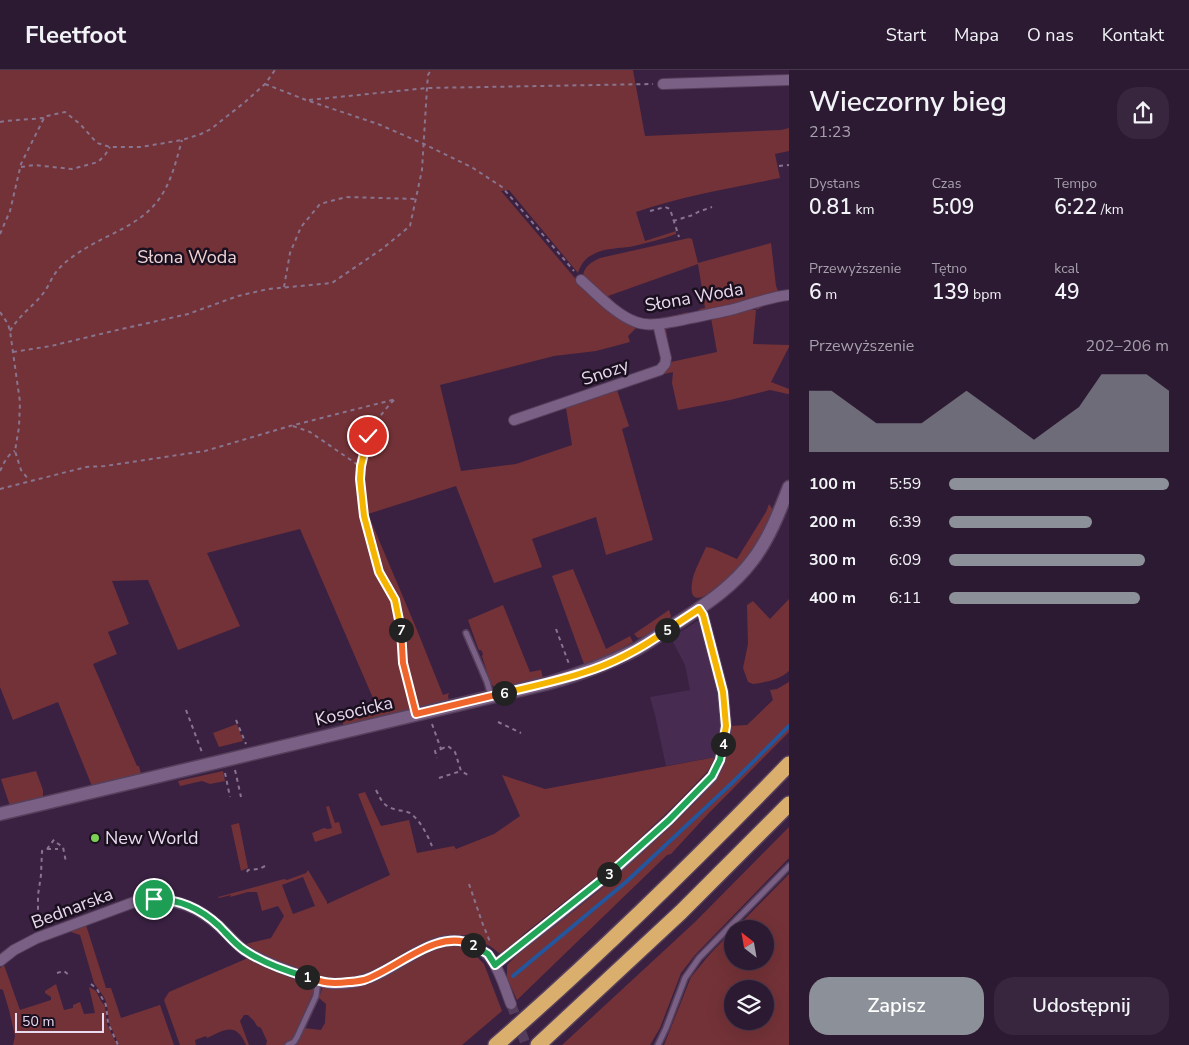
<!DOCTYPE html>
<html lang="pl">
<meta charset="utf-8">
<style>
:root{--surface:#2c1932;--page:#38263e;--text:#f1f3f6;--muted:#a6a0ac;--line:#48384d;--accent:#8c9099}
body{margin:0;font-family:"Nunito Sans",sans-serif;background:var(--page);color:var(--text);height:100vh;display:flex;flex-direction:column;font-size:19px;white-space:nowrap}
*{box-sizing:border-box;margin:0}
p{font-size:16px;color:var(--muted)}
.icon{flex:none;width:28px;height:28px;fill:none;stroke:currentColor;stroke-width:2;stroke-linecap:round;stroke-linejoin:round}
.map{position:relative;flex:1;overflow:hidden}
.sheet{display:flex;flex-direction:column;background:var(--surface);width:400px}
.sheet>*{flex:none}
.needle{width:32px;rotate:329deg}
.controls{position:absolute;left:724px;top:850px;display:grid;gap:10px}
.controls a{display:grid;place-items:center;width:50px;height:50px;border-radius:50%;background:var(--surface);box-shadow:0 5px 20px #0002,0 0 0 1px var(--line);font-size:25px}
.scale{position:absolute;left:15px;bottom:12px;width:89px;box-sizing:border-box;padding-left:5px;border:2px solid #eadaef;border-top:0;font-size:14px;line-height:18px;white-space:nowrap;color:#eadaef;-webkit-text-stroke:4px #1b101f;paint-order:stroke}
.pin{position:absolute;display:grid;place-items:center;width:42px;height:42px;color:#fff;margin:-21px;border:2px solid #fff;border-radius:50%;box-shadow:0 1px 5px #0007}
.km{position:absolute;width:25px;height:25px;margin:-12px;border-radius:50%;background:#222;color:#fff;font-size:14px;line-height:25px;text-align:center}
.round{display:grid;place-items:center;flex:none;width:52px;height:52px;border-radius:20px;background:var(--page)}
.summary{display:flex;align-items:center;justify-content:space-between;height:85px;padding:0 20px}
h1{font-size:28px;font-weight:600;line-height:38px}
.stats{display:grid;grid-template-columns:repeat(3,1fr);gap:8px;height:85px;padding:5px 20px}
.stats div{display:grid;align-content:center}
.stats b{font-size:21px;font-weight:600}
.stats small{font-size:14px;font-weight:400}
.stats p{font-size:14px}
.chart{height:140px;padding:10px 20px}
.chart p{display:flex;justify-content:space-between}
.chart svg{width:100%;height:90px;margin-top:5px;fill:var(--accent);opacity:.7}
.cta{display:flex;gap:10px;margin-top:auto;padding:10px 20px}
.cta a{flex:1;height:58px;border-radius:20px;background:var(--accent);color:#fff;font-size:20px;font-weight:600;line-height:58px;text-align:center}
.cta a+a{background:var(--page);color:var(--text)}
ul{padding:0 20px;list-style:none;font-size:16px}
li{display:grid;grid-template-columns:80px 60px 1fr;align-items:center;height:38px}
li i{height:12px;border-radius:6px;background:var(--accent)}
header{display:flex;align-items:center;gap:30px;box-sizing:border-box;height:70px;padding:0 25px;background:var(--surface);border-bottom:1px solid var(--line)}
header strong{font-size:24px}
nav{display:flex;gap:28px;margin-inline-start:auto;font-size:18px}
main{display:flex;flex:1;min-height:0}
.map>svg:first-child{display:block}
.built{fill:#472b50}
.green{fill:#733237;fill-rule:evenodd}
.lines{fill:none;stroke-linecap:round;stroke-linejoin:round}
.stream{stroke:#23569c;stroke-width:4}
.minor-tunnel{stroke:#543d5c;stroke-width:10;stroke-dasharray:10 5;stroke-linecap:butt}
.service-casing{stroke:#553f5c;stroke-width:8}
.minor-casing{stroke:#553f5c;stroke-width:12}
.tertiary-casing{stroke:#553f5c;stroke-width:15}
.motorway-casing{stroke:#553f5c;stroke-width:18}
.path{stroke:#897490;stroke-width:2;stroke-dasharray:4 4;stroke-linecap:butt}
.service{stroke:#7b6085;stroke-width:5}
.minor{stroke:#7b6085;stroke-width:10}
.tertiary{stroke:#7b6085;stroke-width:12}
.motorway{stroke:#daaf6e;stroke-width:15}
.split-1-casing{stroke:#fff;stroke-width:10}
.split-2-casing{stroke:#fff;stroke-width:10}
.split-3-casing{stroke:#fff;stroke-width:10}
.split-4-casing{stroke:#fff;stroke-width:10}
.split-5-casing{stroke:#fff;stroke-width:10}
.split-6-casing{stroke:#fff;stroke-width:10}
.split-7-casing{stroke:#fff;stroke-width:10}
.split-8-casing{stroke:#fff;stroke-width:10}
.split-1{stroke:#22a559;stroke-width:6}
.split-2{stroke:#f0652b;stroke-width:6}
.split-3{stroke:#22a559;stroke-width:6}
.split-4{stroke:#22a559;stroke-width:6}
.split-5{stroke:#f5b400;stroke-width:6}
.split-6{stroke:#f5b400;stroke-width:6}
.split-7{stroke:#f0652b;stroke-width:6}
.split-8{stroke:#f5b400;stroke-width:6}
.poi-dot{fill:#7bd155;stroke:#1b101f;stroke-width:2}
.labels{text-anchor:middle;dominant-baseline:central;stroke-width:5;stroke-linejoin:round;paint-order:stroke}
.park-label{font-size:18px;fill:#efd3d4;stroke:#1b101f}
.street-label{font-size:18px;fill:#eadaef;stroke:#1b101f}
.poi-label{font-size:18px;fill:#eadaef;stroke:#1b101f;text-anchor:start}
</style>
<header>
<strong>Fleetfoot</strong>
<nav><a>Start</a><a>Mapa</a><a>O nas</a><a>Kontakt</a></nav>
</header>
<main>
<div class="map">
<svg width="789" height="975" viewBox="0 0 789 975">
<rect width="100%" height="100%" fill="#3a2142"/>
<path class="built" d="M702,548L718,616L722,648L721,667L716,687L666,696L655,645L650,627L690,620L685,595L671,568Z"/>
<g class="green">
<path d="M0,0H633L645,66L781,60L789,58V81L775,84L780,108C732,118 682,126 636,142L645,171L676,161V164C663,169 649,172 634,176C621,179 604,177 592,185C585,188 580,196 578,203L509,120L501,121L580,214L637,257L628,266L630,272L596,281L554,286L440,315L461,401L516,394L572,375L566,338L617,320L629,356L622,359L653,470L606,485L596,447L532,469L542,497L494,513L456,416L368,444L417,560L443,625L449,623L448,626L449,630L448,631L422,637L419,636L417,633L412,635L411,640L344,656L342,651L379,642L300,459L207,483L240,556L178,580L148,510L112,511L129,554L108,562L117,584L93,594L137,696H139L141,704L92,716L58,632L13,650L0,617Z"/>
<path d="M689,168L692,169L698,193L771,173L776,216L778,221L726,237L701,241L699,239L705,238L698,194L608,226C638,256 650,251 688,242L685,245C675,247 665,250 654,251C627,254 602,223 583,206C584,196 592,192 600,188Z"/>
<path d="M772,232L756,240L753,274L789,275V277L771,312L789,319V324H788L770,320L730,330L678,340L672,313L673,302L660,305L664,258L683,253L684,255L666,259L671,292L717,282L711,248L746,239L756,240L758,235Z"/>
<path d="M769,434L773,440C767,453 761,468 752,481C746,490 686,557 692,513C693,502 702,487 706,477L712,478L737,489L766,442Z"/>
<path d="M573,499L606,579L630,566L633,572L604,588L586,595L584,594L552,506Z"/>
<path d="M789,529V601C779,610 766,612 753,614L748,612L743,598L748,574L747,535L753,531L770,549Z"/>
<path d="M503,535L530,602L541,600L543,608L501,618L493,616L490,612L482,586L483,584L481,580H479L478,578L468,550Z"/>
<path d="M669,540L671,546L668,552L643,567L638,568L634,564Z"/>
<path d="M789,612V662L707,745L671,784L667,785L517,930L507,908V895C527,874 552,859 575,840C611,812 645,781 678,749C694,734 716,714 724,693C729,682 729,668 730,656L747,655L773,630L770,620L777,619Z"/>
<path d="M237,654L243,671L219,677L213,663Z"/>
<path d="M716,687L707,702L676,734L614,793L525,863L504,882L499,883L490,876L465,865H449L432,869L379,899L359,907L338,910L319,907L266,889L246,874L271,868L284,846L278,836L262,841L257,822H248L230,827L231,825L219,828L218,827L284,809L287,810L306,803L308,800L327,832V834L390,805L358,724L365,722L381,756L409,750L417,783L454,776L456,779L494,764L520,746L502,705L545,719ZM303,807L315,836L293,844L282,815Z"/>
<path d="M36,701L43,720V728L10,736L1,709Z"/>
<path d="M223,701L225,711L210,714L202,711L180,716L178,711Z"/>
<path d="M329,736L335,753L339,752L342,763L315,772L312,763L324,758L328,759L332,758L326,737Z"/>
<path d="M239,753L248,798L241,801L231,755Z"/>
<path d="M789,757V788L695,885L681,903L660,958L650,975H562L695,852Z"/>
<path d="M789,804V975H664L691,907L710,884L732,861V891H765V859H735ZM732,919H765V951H732Z"/>
<path d="M86,855L106,918H111L121,948L160,935L174,975H119L109,953L107,935L104,927L94,913L80,865L71,862L70,861Z"/>
<path d="M456,875L467,877L484,894L502,941L462,975H292L298,970L304,958L321,960L325,953L326,934L319,928L323,916L333,917L422,883L444,876Z"/>
<path d="M248,888L311,913L314,918V921L293,968L284,975H266L267,971L261,958L257,956L254,951L248,945H244L240,951L249,975H246C236,951 224,960 207,968L206,966L195,970L196,975H180L164,930L169,922Z"/>
<path d="M4,895L20,940L51,930V927L45,923V921L56,914L64,940L73,938V935L80,932L84,944L95,943L89,917L96,921L101,931L105,936L107,954L117,975H13L15,966L9,940L3,920L0,919V898Z"/>
</g>
<g class="lines">
<path class="stream" d="M513,906L626,812L732,713L789,656"/>
<path class="minor-tunnel" d="M511,934L526,975"/>
<g class="service-casing">
<g id="service">
<path d="M466,563L487,612L491,626"/>
<path d="M288,975L294,972L297,967L316,926L318,911"/>
<path d="M658,975L666,958L685,908L699,888L789,796"/>
</g>
</g>
<g class="minor-casing">
<g id="minor">
<path d="M663,14L789,10"/>
<path d="M581,210C597,224 616,245 636,252C649,257 664,253 677,251C695,247 712,244 730,240C749,235 769,227 789,225"/>
<path d="M514,350L660,300L665,294L666,288L658,254"/>
<path d="M0,891L14,880L37,868L137,831C148,828 159,829 170,831C193,835 209,846 225,862C231,868 237,875 244,880C259,890 276,896 292,902C304,906 316,912 328,913C337,915 354,913 362,910C400,901 437,853 477,877C482,880 487,883 491,889C501,902 505,919 511,934"/>
<path d="M495,895L560,844L617,798L669,750L712,707L720,690L726,656L723,622L703,545L699,539"/>
</g>
</g>
<g class="tertiary-casing">
<path id="tertiary" d="M0,744L549,613C580,604 608,594 637,579C653,570 667,559 682,550C708,533 733,516 752,491C769,469 779,443 789,417"/>
</g>
<g class="motorway-casing">
<g id="motorway">
<path d="M496,975C598,886 695,791 789,694"/>
<path d="M538,975L681,842L789,734"/>
</g>
</g>
<g class="path">
<path d="M265,14L306,30L378,54L424,74L473,98L502,117L574,201"/>
<path d="M309,30L427,18L653,14"/>
<path d="M0,52L5,51L44,48"/>
<path d="M779,96L789,95"/>
<path d="M21,97L34,95L72,99L98,92L105,85L110,77"/>
<path d="M650,141L665,137L670,139L679,167"/>
<path d="M673,151L693,145L698,142L712,137"/>
<path d="M0,164L10,141L21,94L44,48L47,46L65,42L80,54L97,73L110,77H141L182,70L201,64L211,59L245,32L265,14L275,0"/>
<path d="M284,217L290,183L301,157L320,134L346,127L416,129"/>
<path d="M0,242L8,254L10,261L20,332L19,357L15,381L21,400L29,410"/>
<path d="M10,261C20,244 34,236 45,221C49,215 52,207 57,201C64,192 76,184 86,178C111,163 138,155 156,133C171,115 176,91 182,70"/>
<path d="M13,282L51,276L113,261L188,244L238,226L268,219L332,213L382,179L410,156L422,100L427,18L428,5L431,0"/>
<path d="M394,330C353,371 357,417 370,469C373,479 374,492 379,502C383,512 393,521 396,531C401,551 400,572 403,592C405,606 410,619 413,633"/>
<path d="M293,356L310,362L361,397"/>
<path d="M0,401C4,393 7,385 15,381"/>
<path d="M0,419L86,397L105,396L205,381L290,356L396,329"/>
<path d="M556,559L569,594"/>
<path d="M186,640L203,685"/>
<path d="M236,650L246,674"/>
<path d="M498,652L521,663"/>
<path d="M432,654L441,679L435,681L437,688"/>
<path d="M441,679L448,676L455,682L461,701L468,705"/>
<path d="M235,700L241,727"/>
<path d="M225,703L230,727"/>
<path d="M439,708L461,701"/>
<path d="M376,720C382,732 384,737 398,740C402,741 406,741 410,743C420,750 427,764 432,776"/>
<path d="M57,773L63,777L66,792"/>
<path d="M47,779H58"/>
<path d="M247,802L248,800L259,799L265,796"/>
<path d="M469,814L482,852L490,872"/>
<path d="M42,854L43,852L38,844V825L41,805L42,781L47,779L56,767"/>
<path d="M57,903L64,901L69,905"/>
<path d="M91,914L97,919L106,935L108,953L118,975"/>
</g>
<use href="#service" class="service"/>
<use href="#minor" class="minor"/>
<use href="#tertiary" class="tertiary"/>
<use href="#motorway" class="motorway"/>
</g>
<g class="lines">
<g class="split-1-casing">
<path id="split-1" d="M154,829C179,829 201,839 219,856C227,864 235,874 244,880C263,893 286,901 307,907"/>
</g>
<g class="split-2-casing">
<path id="split-2" d="M307,907C324,913 331,914 349,912C354,912 359,911 364,910C397,899 438,857 473,875"/>
</g>
<g class="split-3-casing">
<path id="split-3" d="M473,875L488,884L495,895L609,804"/>
</g>
<g class="split-4-casing">
<path id="split-4" d="M609,804L669,750L712,706L720,690L723,674"/>
</g>
<g class="split-5-casing">
<path id="split-5" d="M667,560L699,539L703,545L723,622L726,656L723,674"/>
</g>
<g class="split-6-casing">
<path id="split-6" d="M504,623C530,617 557,611 582,603C612,594 642,578 667,560"/>
</g>
<g class="split-7-casing">
<path id="split-7" d="M401,560L403,593L416,644L504,623"/>
</g>
<g class="split-8-casing">
<path id="split-8" d="M368,366L361,396L360,409L364,446L379,502L395,530L401,560"/>
</g>
<use href="#split-1" class="split-1"/>
<use href="#split-2" class="split-2"/>
<use href="#split-3" class="split-3"/>
<use href="#split-4" class="split-4"/>
<use href="#split-5" class="split-5"/>
<use href="#split-6" class="split-6"/>
<use href="#split-7" class="split-7"/>
<use href="#split-8" class="split-8"/>
</g>
<circle class="poi-dot" cx="95" cy="768" r="5"/>
<g class="labels">
<g class="park-label">
<text x="187" y="187">Słona Woda</text>
</g>
<g class="street-label">
<text transform="translate(694 227) rotate(-10)">Słona Woda</text>
<text transform="translate(605 302) rotate(-19)">Snozy</text>
<text transform="translate(354 641) rotate(-13)">Kosocicka</text>
<text transform="translate(72 838) rotate(-21)">Bednarska</text>
</g>
<g class="poi-label">
<text x="105" y="768">New World</text>
</g>
</g>
</svg>
<div class="controls">
<a><svg class="needle" viewBox="-14 -14 28 28"><path d="M0-13l5 13h-10z" fill="#e53935"/><path d="M0 13l5-13h-10z" fill="#a6a0ac"/></svg></a>
<a><svg class="icon" aria-label="layers" viewBox="0 0 24 24"><path d="M12 4l9 5-9 5-9-5zM3 14l9 5 9-5"/></svg></a>
</div>
<div class="scale">50 m</div>
<div class="pin" style="left:154px;top:829px;background:#1e9e55"><svg class="icon" aria-label="arrive" viewBox="0 0 24 24"><path d="M6 21V4h12l-3 4 3 4H6"/></svg></div>
<div class="pin" style="left:368px;top:366px;background:#d93025"><svg class="icon" aria-label="check" viewBox="0 0 24 24"><path d="M5 12l5 5 9-10"/></svg></div>
<b class="km" style="left:307px;top:907px">1</b>
<b class="km" style="left:473px;top:875px">2</b>
<b class="km" style="left:609px;top:804px">3</b>
<b class="km" style="left:723px;top:674px">4</b>
<b class="km" style="left:667px;top:560px">5</b>
<b class="km" style="left:504px;top:623px">6</b>
<b class="km" style="left:401px;top:560px">7</b>
</div>
<section class="sheet">
<div class="summary"><div><h1>Wieczorny bieg</h1><p>21:23</p></div><a class="round"><svg class="icon" aria-label="share" viewBox="0 0 24 24"><path d="M12 15V3M7 8l5-5 5 5M5 13v7h14v-7"/></svg></a></div>
<div class="stats">
<div><p>Dystans</p><b>0.81<small> km</small></b></div>
<div><p>Czas</p><b>5:09</b></div>
<div><p>Tempo</p><b>6:22<small> /km</small></b></div>
</div>
<div class="stats">
<div><p>Przewyższenie</p><b>6<small> m</small></b></div>
<div><p>Tętno</p><b>139<small> bpm</small></b></div>
<div><p>kcal</p><b>49</b></div>
</div>
<div class="chart"><p><span>Przewyższenie</span>202–206 m</p>
<svg viewBox="0 0 160 44" preserveAspectRatio="none"><path d="M0 44V14L10 14L20 22L30 30L40 30L50 30L60 22L70 14L80 22L90 30L100 38L110 30L120 22L130 6L140 6L150 6L160 14V44z"/></svg>
</div>
<ul>
<li><b>100 m</b>5:59<i style="width:100%"></i></li>
<li><b>200 m</b>6:39<i style="width:65%"></i></li>
<li><b>300 m</b>6:09<i style="width:89%"></i></li>
<li><b>400 m</b>6:11<i style="width:87%"></i></li>
</ul>
<div class="cta"><a>Zapisz</a><a>Udostępnij</a></div>
</section>
</main>
